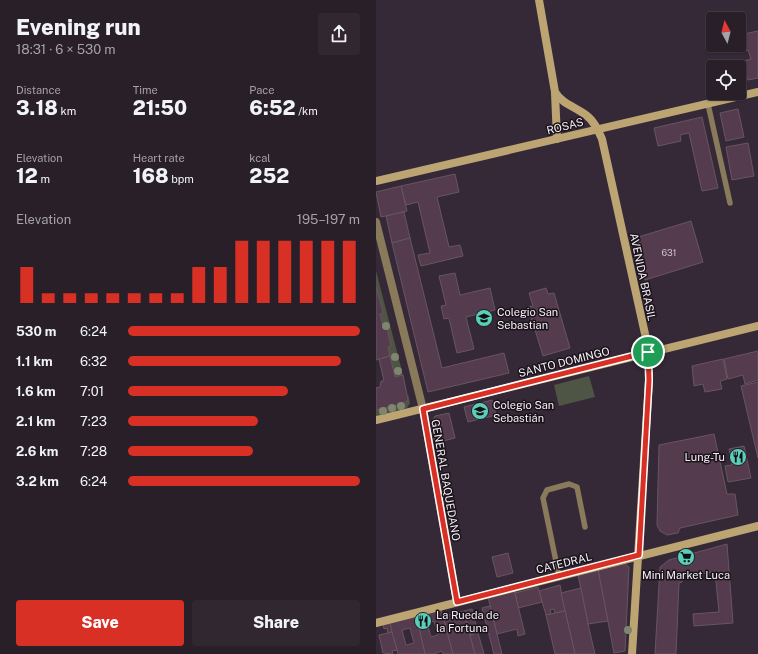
<!DOCTYPE html>
<meta charset="utf-8">
<style>
:root{--surface:#281f29;--page:#302731;--text:#f1f3f6;--muted:#a5a2a8;--line:#443d46;--accent:#d93025}
body{margin:0;font-family:"Public Sans",sans-serif;background:var(--page);color:var(--text);height:100vh;display:flex;flex-direction:column;font-size:15px;white-space:nowrap}
*{box-sizing:border-box;margin:0}
p{font-size:13px;color:var(--muted)}
.icon{flex:none;width:22px;height:22px;fill:none;stroke:currentColor;stroke-width:2;stroke-linecap:round;stroke-linejoin:round}
.map{position:relative;flex:1;overflow:hidden}
.sheet{display:flex;flex-direction:column;background:var(--surface);width:376px}
.sheet>*{flex:none}
.needle{width:26px;rotate:353deg}
.controls{position:absolute;left:330px;top:12px;display:grid;gap:8px}
.controls a{display:grid;place-items:center;width:40px;height:40px;border-radius:4px;background:var(--surface);box-shadow:0 1px 3px #0004,0 0 0 1px var(--line);font-size:20px}
.pin{position:absolute;display:grid;place-items:center;width:34px;height:34px;color:#fff;margin:-17px;border:2px solid #fff;border-radius:50%;box-shadow:0 1px 4px #0007}
.round{display:grid;place-items:center;flex:none;width:42px;height:42px;border-radius:4px;background:var(--page)}
.headline{display:flex;align-items:center;justify-content:space-between;height:68px;padding:0 16px}
h1{font-size:22px;font-weight:800;line-height:30px}
.metrics{display:grid;grid-template-columns:repeat(3,1fr);gap:6px;height:68px;padding:4px 16px}
.metrics div{display:grid;align-content:center}
.metrics b{font-size:20px;font-weight:800}
.metrics small{font-size:11px;font-weight:400}
.metrics p{font-size:11px}
.chart{height:112px;padding:8px 16px}
.chart p{display:flex;justify-content:space-between}
.chart svg{width:100%;height:72px;margin-top:4px;stroke:var(--accent);stroke-width:6}
.primary-button{display:flex;gap:8px;margin-top:auto;padding:8px 16px}
.primary-button a{flex:1;height:46px;border-radius:4px;background:var(--accent);color:#fff;font-size:16px;font-weight:800;line-height:46px;text-align:center}
.primary-button a+a{background:var(--page);color:var(--text)}
ul{padding:0 16px;list-style:none;font-size:13px}
li{display:grid;grid-template-columns:64px 48px 1fr;align-items:center;height:30px}
li i{height:10px;border-radius:5px;background:var(--accent)}
main{display:flex;flex:1;min-height:0}
.map>svg:first-child{display:block}
.green{fill:#4e5544}
.building{fill:#543b4e;stroke:#675562;fill-rule:evenodd}
.lines{fill:none;stroke-linecap:round;stroke-linejoin:round}
.lane{stroke:#887a5b;stroke-width:5.5}
.street{stroke:#887a5b;stroke-width:8}
.secondary{stroke:#bca573;stroke-width:8}
.tree{fill:#7f856e}
.route-casing{stroke:#fff;stroke-width:8}
.route{stroke:#d93025;stroke-width:5}
.labels{text-anchor:middle;dominant-baseline:central;stroke-width:3;stroke-linejoin:round;paint-order:stroke}
.number-label{font-size:9px;fill:#cec1ce}
.street-label{font-size:11px;fill:#f7eef8;stroke:#1a141a}
.poi-label{font-size:11px;fill:#f7eef8;stroke:#1a141a;text-anchor:start}
</style>
<main>
<section class="sheet">
<div class="headline"><div><h1>Evening run</h1><p>18:31 · 6 × 530 m</p></div><a class="round"><svg class="icon" aria-label="share" viewBox="0 0 24 24"><path d="M12 15V3M7 8l5-5 5 5M5 13v7h14v-7"/></svg></a></div>
<div class="metrics">
<div><p>Distance</p><b>3.18<small> km</small></b></div>
<div><p>Time</p><b>21:50</b></div>
<div><p>Pace</p><b>6:52<small> /km</small></b></div>
</div>
<div class="metrics">
<div><p>Elevation</p><b>12<small> m</small></b></div>
<div><p>Heart rate</p><b>168<small> bpm</small></b></div>
<div><p>kcal</p><b>252</b></div>
</div>
<div class="chart"><p><span>Elevation</span>195–197 m</p>
<svg viewBox="0 0 160 44" preserveAspectRatio="none"><path d="M5 44V22M15 44V38M25 44V38M35 44V38M45 44V38M55 44V38M65 44V38M75 44V38M85 44V22M95 44V22M105 44V6M115 44V6M125 44V6M135 44V6M145 44V6M155 44V6"/></svg>
</div>
<ul>
<li><b>530 m</b>6:24<i style="width:100%"></i></li>
<li><b>1.1 km</b>6:32<i style="width:92%"></i></li>
<li><b>1.6 km</b>7:01<i style="width:69%"></i></li>
<li><b>2.1 km</b>7:23<i style="width:56%"></i></li>
<li><b>2.6 km</b>7:28<i style="width:54%"></i></li>
<li><b>3.2 km</b>6:24<i style="width:100%"></i></li>
</ul>
<div class="primary-button"><a>Save</a><a>Share</a></div>
</section>
<div class="map">
<svg width="382" height="654" viewBox="0 0 382 654">
<rect width="100%" height="100%" fill="#362937"/>
<g class="green">
<path d="M0,271L27,375L19,377L12,347L15,346L11,328L8,329L4,314L7,313L0,287Z"/>
<path d="M213,376L219,397L183,406L178,385Z"/>
<path d="M32,394L34,403L31,408L0,416V410L30,402Z"/>
</g>
<g class="building">
<path d="M382,31V78L372,80L367,61L375,59L372,50L367,51L363,35Z"/>
<path d="M362,109L368,137L350,141L344,113Z"/>
<path d="M326,117L342,188L326,191L313,133L304,135L305,141L282,146L278,128Z"/>
<path d="M372,143L378,176L356,180L350,147Z"/>
<path d="M79,174L83,192L61,197L73,247L84,245L87,256L45,266L42,255L54,253L42,202L30,205L25,186Z"/>
<path d="M25,186L31,211L5,217L0,192Z"/>
<path d="M28,212L34,238L16,243L10,216Z"/>
<path d="M315,221L327,262L269,280L259,238Z"/>
<path d="M34,238L66,368L128,353L133,373L52,392L16,243Z"/>
<path d="M79,273L84,295L114,288L119,310L90,317L98,349L81,353L73,318L68,319L65,306L70,305L63,276Z"/>
<path d="M0,287L7,313L4,314L8,329L11,328L15,346L12,347L14,356L0,360Z"/>
<path d="M170,288L172,294L178,293L194,348L167,356L152,307L157,306L153,293Z"/>
<path d="M382,351V380L369,384L367,375L352,379L348,359Z"/>
<path d="M14,356L19,377L27,375L32,400L26,404L0,410V388L4,387L5,381H8L3,359Z"/>
<path d="M347,359L351,379L344,381L346,389L329,392L327,384L318,386L316,366Z"/>
<path d="M382,382V458L365,386Z"/>
<path d="M116,400L120,415L92,422L88,407Z"/>
<path d="M73,413L79,438L59,443L55,423L59,416Z"/>
<path d="M338,434L351,494H359L362,515L304,528L302,533L291,535L284,531L281,525L283,445Z"/>
<path d="M368,446L375,478L352,482L349,466L356,465L353,449Z"/>
<path d="M351,544L357,623L318,626L317,614L343,612L339,572L307,576L306,582L303,583L300,654H279L284,567L293,560Z"/>
<path d="M132,553L137,573L121,577L116,557Z"/>
<path d="M248,563L253,567L249,651L238,653L222,570Z"/>
<path d="M222,570L232,621L212,624L202,575Z"/>
<path d="M184,585L189,611L179,613L178,609L174,610L175,614L170,615L163,591Z"/>
<path d="M162,587L166,602L142,608L139,593Z"/>
<path d="M205,588L212,624L219,654H199L185,593Z"/>
<path d="M138,590L149,634L142,636L141,629L121,634L112,597Z"/>
<path d="M114,606L126,654H118L106,608Z"/>
<path d="M65,609L77,654H67L66,651L58,654H49L40,615ZM58,621L62,635L55,637L51,623Z"/>
<path d="M96,609L102,633L94,635L88,611Z"/>
<path d="M88,611L94,635L99,654H77L67,616Z"/>
<path d="M189,611L199,654H179L170,615Z"/>
<path d="M40,615L49,654H22L13,622ZM34,628L38,643L30,645L26,630Z"/>
<path d="M14,623L16,632L12,633L11,628L8,629L7,624Z"/>
<path d="M16,632L21,650L16,651L17,654L7,653L3,635Z"/>
<path d="M102,633L108,654H99L94,635Z"/>
</g>
<g class="lines">
<g class="lane">
<path d="M332,104L354,203"/>
<path d="M183,576L167,498L171,490L193,484L201,487L209,527"/>
</g>
<path class="street" d="M0,222L47,409L81,602"/>
<g class="secondary">
<path d="M163,0L179,92C186,104 200,107 210,115C218,121 222,130 226,139L273,352V380L256,654"/>
<path d="M179,93L181,139"/>
<path d="M0,181L382,92"/>
<path d="M0,420L382,326"/>
<path d="M0,623L382,526"/>
</g>
</g>
<g class="tree">
<circle cx="10" cy="326" r="4"/>
<circle cx="19" cy="357" r="4"/>
<circle cx="22" cy="371" r="4"/>
<circle cx="25" cy="406" r="4"/>
<circle cx="16" cy="408" r="4"/>
<circle cx="7" cy="411" r="4"/>
<circle cx="252" cy="630" r="4"/>
</g>
<g class="lines">
<g class="route-casing">
<path id="route" d="M272,352L273,380L263,555L81,602L47,409Z"/>
</g>
<use href="#route" class="route"/>
</g>
<defs>
<g id="school-disc" transform="scale(0.9)"><circle r="9.5" fill="#5bcebb" stroke="#1a141a"/><path d="M0-5L7-2L0 1L-7-2ZM-4 1L0 2.5L4 1V4Q0 6-4 4Z" fill="#111"/></g>
<g id="restaurant-disc" transform="scale(0.9)"><circle r="9.5" fill="#5bcebb" stroke="#1a141a"/><path d="M-5-6h1v4h1v-4h1v4h1v-4h1v5L-1.5 .5V6h-2V.5L-5-1ZM5-6V6H3V1.5H1.5Q1.5-4 5-6Z" fill="#111"/></g>
<g id="supermarket-disc" transform="scale(0.9)"><circle r="9.5" fill="#5bcebb" stroke="#1a141a"/><path d="M-6-5.5h2.5l.6 2H6L4.5 2H-2.5L-4.4-4H-6ZM-1.5 3.2a1.3 1.3 0 1 0 .1 0ZM3 3.2a1.3 1.3 0 1 0 .1 0Z" fill="#111"/></g>
</defs>
<g fill-rule="evenodd">
<use href="#school-disc" x="108" y="318"/>
<use href="#school-disc" x="104" y="411"/>
<use href="#restaurant-disc" x="362" y="457"/>
<use href="#supermarket-disc" x="310" y="557"/>
<use href="#restaurant-disc" x="47" y="621"/>
</g>
<g class="labels">
<g class="number-label">
<text x="293" y="252">631</text>
</g>
<g class="street-label">
<text transform="translate(189 126) rotate(-14)">ROSAS</text>
<text transform="translate(267 277) rotate(78)">AVENIDA BRASIL</text>
<text transform="translate(188 362) rotate(-14)">SANTO DOMINGO</text>
<text transform="translate(70 480) rotate(80)">GENERAL BAQUEDANO</text>
<text transform="translate(188 563) rotate(-14)">CATEDRAL</text>
</g>
<g class="poi-label">
<text x="121" y="312">Colegio San<tspan x="121" dy="13">Sebastian</tspan></text>
<text x="117" y="405">Colegio San<tspan x="117" dy="13">Sebastián</tspan></text>
<text x="349" y="457" text-anchor="end">Lung-Tu</text>
<text x="310" y="575" text-anchor="middle">Mini Market Luca</text>
<text x="60" y="615">La Rueda de<tspan x="60" dy="13">la Fortuna</tspan></text>
</g>
</g>
</svg>
<div class="controls">
<a><svg class="needle" viewBox="-14 -14 28 28"><path d="M0-13l5 13h-10z" fill="#e53935"/><path d="M0 13l5-13h-10z" fill="#a5a2a8"/></svg></a>
<a><svg class="icon" aria-label="locate" viewBox="0 0 24 24"><circle cx="12" cy="12" r="6"/><path d="M12 2v4M12 18v4M2 12h4M18 12h4"/></svg></a>
</div>
<div class="pin" style="left:272px;top:352px;background:#1e9e55"><svg class="icon" aria-label="arrive" viewBox="0 0 24 24"><path d="M6 21V4h12l-3 4 3 4H6"/></svg></div>
</div>
</main>
